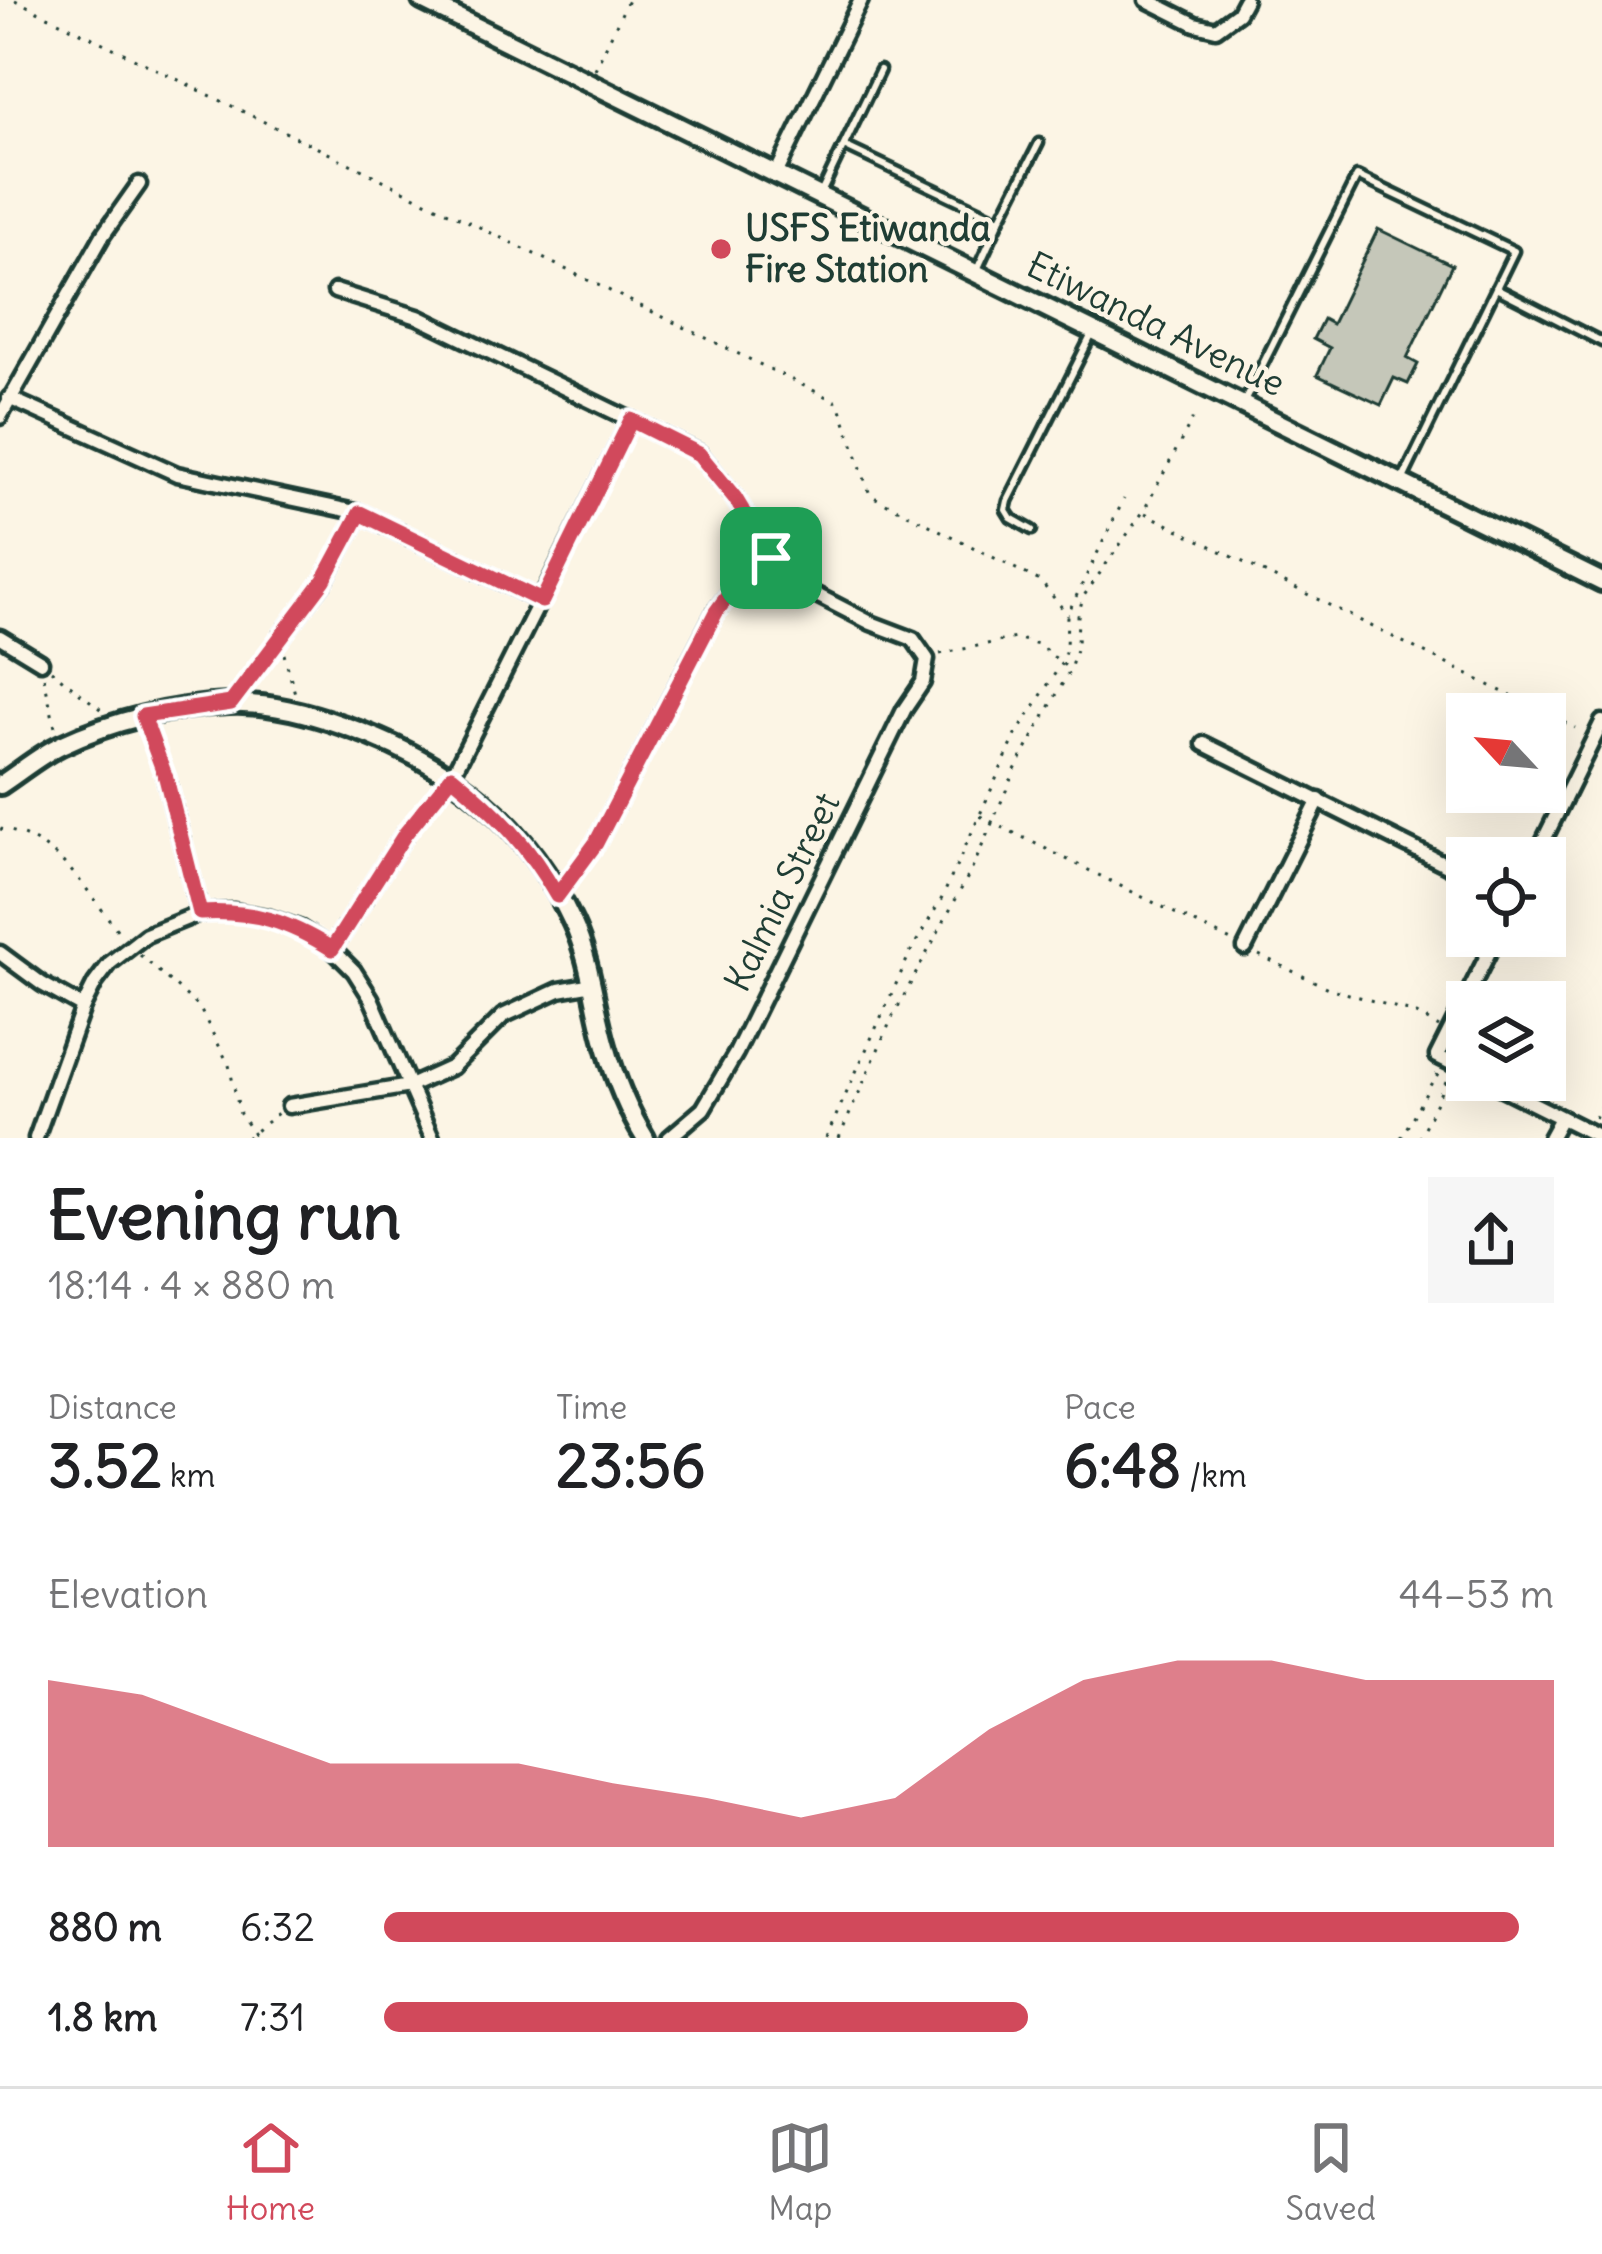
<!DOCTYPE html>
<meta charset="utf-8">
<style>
:root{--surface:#fff;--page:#f6f6f6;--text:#202124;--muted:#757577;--line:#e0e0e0;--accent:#d1495b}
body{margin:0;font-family:Delius,sans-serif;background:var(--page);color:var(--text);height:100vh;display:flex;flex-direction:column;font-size:45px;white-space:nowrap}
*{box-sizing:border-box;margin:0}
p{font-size:39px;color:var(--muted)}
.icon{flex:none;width:66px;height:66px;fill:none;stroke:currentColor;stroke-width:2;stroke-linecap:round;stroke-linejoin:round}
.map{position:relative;height:1138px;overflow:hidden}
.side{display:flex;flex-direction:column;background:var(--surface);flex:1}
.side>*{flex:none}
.needle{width:78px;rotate:296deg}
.buttons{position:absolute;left:1446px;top:693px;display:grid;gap:24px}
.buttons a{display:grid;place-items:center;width:120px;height:120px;border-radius:0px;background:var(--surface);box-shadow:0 12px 48px #0002;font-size:60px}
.pin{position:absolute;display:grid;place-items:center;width:102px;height:102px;color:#fff;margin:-51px;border-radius:24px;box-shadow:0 6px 18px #0006}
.round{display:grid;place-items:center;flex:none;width:126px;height:126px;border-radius:0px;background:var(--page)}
.summary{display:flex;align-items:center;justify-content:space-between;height:204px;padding:0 48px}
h1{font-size:66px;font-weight:700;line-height:90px}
.metrics{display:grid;grid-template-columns:repeat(3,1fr);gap:18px;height:204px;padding:12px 48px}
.metrics div{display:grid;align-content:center}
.metrics b{font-size:60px;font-weight:700}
.metrics small{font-size:33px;font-weight:400}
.metrics p{font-size:33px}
.chart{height:336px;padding:24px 48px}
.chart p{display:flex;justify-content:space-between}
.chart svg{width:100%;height:216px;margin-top:12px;fill:var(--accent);opacity:.7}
ul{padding:0 48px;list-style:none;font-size:39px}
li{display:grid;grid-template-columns:192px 144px 1fr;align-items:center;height:90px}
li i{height:30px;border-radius:15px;background:var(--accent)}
.menu{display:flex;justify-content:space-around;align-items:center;height:168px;border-top:3px solid var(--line);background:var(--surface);font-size:33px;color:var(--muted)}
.menu a{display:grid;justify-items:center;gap:6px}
.menu .on{color:var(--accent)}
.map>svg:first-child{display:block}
.building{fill:#c5c7b9;stroke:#1f3d34;stroke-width:3}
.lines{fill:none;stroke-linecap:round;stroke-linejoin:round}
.lane-casing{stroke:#1f3d34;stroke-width:15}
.street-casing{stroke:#1f3d34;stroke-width:21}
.secondary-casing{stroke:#1f3d34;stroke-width:26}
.path{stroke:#1f3d34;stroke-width:3;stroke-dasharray:3 9;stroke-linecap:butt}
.lane{stroke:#fcf5e5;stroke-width:6}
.street{stroke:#fcf5e5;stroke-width:12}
.secondary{stroke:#fcf5e5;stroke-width:16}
.route-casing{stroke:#fff;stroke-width:24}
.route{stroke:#d1495b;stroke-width:15}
.poi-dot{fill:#d1495b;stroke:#fcf5e5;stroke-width:4.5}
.labels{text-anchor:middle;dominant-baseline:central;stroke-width:9;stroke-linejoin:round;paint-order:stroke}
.poi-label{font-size:36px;font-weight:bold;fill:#1f3d34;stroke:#fcf5e5;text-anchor:start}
.street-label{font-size:36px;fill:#1f3d34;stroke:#fcf5e5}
</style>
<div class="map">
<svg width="1602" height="1138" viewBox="0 0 1602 1138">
<rect width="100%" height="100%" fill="#fcf5e5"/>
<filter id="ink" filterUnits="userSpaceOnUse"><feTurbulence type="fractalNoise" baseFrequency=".00833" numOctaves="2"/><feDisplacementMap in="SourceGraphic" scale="24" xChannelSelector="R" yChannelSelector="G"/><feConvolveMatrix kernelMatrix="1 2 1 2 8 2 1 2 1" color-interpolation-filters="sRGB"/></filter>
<g filter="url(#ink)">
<path class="building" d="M1378,229L1452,265L1407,358L1418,364L1408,384L1394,378L1381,405L1317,375L1330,348L1313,339L1323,319L1332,324Z"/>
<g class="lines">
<g class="lane-casing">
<g id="lane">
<path d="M844,146L1000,220L976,272"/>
<path d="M821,193L880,70"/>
<path d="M1000,220L1039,143"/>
<path d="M1496,288L1602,342"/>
<path d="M1245,400L1357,176L1514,251L1402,481"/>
<path d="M1032,530L1011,518L1006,510L1008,501L1092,334"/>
</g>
</g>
<g class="street-casing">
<g id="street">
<path d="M1147,0L1195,24L1216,29L1238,13L1245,0"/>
<path d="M776,174L861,0"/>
<path d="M335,291L418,317L699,453L735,498L771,558L801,587L871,623L913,639L927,659L923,682L904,710L736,1053L703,1109L669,1138"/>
<path d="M9,398L177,474L360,513L541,601"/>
<path d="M0,417L103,235L139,184"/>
<path d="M0,637L41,662"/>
<path d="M280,638L324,581L360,513"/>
<path d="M1204,744L1467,875"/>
<path d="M452,776L631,420"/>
<path d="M166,779L200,913"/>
<path d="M596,843L715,612L738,582L771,558"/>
<path d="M1535,858L1602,722"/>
<path d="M1245,948L1319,800"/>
<path d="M332,949L405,834"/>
<path d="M0,953L42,984L83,1007"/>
<path d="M1467,1071L1437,1056L1497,936"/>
<path d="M1486,1080L1602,1138"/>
<path d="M289,1106L410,1086L452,1067L503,1016L559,990L593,984"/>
<path d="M36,1138L83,1007L95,983L110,963L146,935L200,913L234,911L267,917L301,929L332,949L354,971L371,998L432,1138"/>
<path d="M1550,1138L1561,1118"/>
</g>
</g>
<g class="secondary-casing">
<g id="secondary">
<path d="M422,0L1602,582"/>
<path d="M0,785C20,772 40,755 61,745C112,721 173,706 229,704C268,702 308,713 345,726C449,762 526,821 573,923C591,962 594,1005 606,1046C615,1079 627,1109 645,1138"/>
</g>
</g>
<g class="path">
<path d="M15,0L839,403L870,495L1040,581L1068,615"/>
<path d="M595,69L628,0"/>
<path d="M1145,513L1575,728"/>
<path d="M284,654L296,697"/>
<path d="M940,654L1015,638L1038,644L1069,669"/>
<path d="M51,670L104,712"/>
<path d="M44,677L56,732"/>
<path d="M243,687L273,647"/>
<path d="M148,730L161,766"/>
<path d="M980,816L1235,943"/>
<path d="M414,823L442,789"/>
<path d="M0,829C58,837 88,893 121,935"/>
<path d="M569,880L588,854"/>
<path d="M140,955L199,1007L229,1065L240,1114L256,1138"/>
<path d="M1259,955L1328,988L1415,1013L1439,1027"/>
<path d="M1595,1118L1602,1103"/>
<path d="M247,1138L278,1113"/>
<path d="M826,1138L911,951L942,898L1016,735L1061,664L1066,649L1067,615L1124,499"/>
<path d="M839,1138L892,1018L973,867L1015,770L1070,670L1077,646L1078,616L1083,597L1143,512L1197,411"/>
<path d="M1401,1138L1436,1075L1445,1080"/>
<path d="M1419,1138L1449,1075"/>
</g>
<use href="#lane" class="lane"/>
<use href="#street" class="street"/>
<use href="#secondary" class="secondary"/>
</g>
</g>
<g class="lines" filter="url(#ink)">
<g class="route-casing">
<path id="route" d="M631,420L699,454L735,498L771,558L738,582L716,612L596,843L557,896C528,845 497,813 452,776L405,834L332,949C287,921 253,910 200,913L166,778L143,716L231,703L324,580L360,513L542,601Z"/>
</g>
<use href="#route" class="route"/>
</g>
<circle class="poi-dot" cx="721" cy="249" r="12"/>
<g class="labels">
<g class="poi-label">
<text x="745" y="228">USFS Etiwanda<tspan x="745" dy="41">Fire Station</tspan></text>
</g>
<g class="street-label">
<text transform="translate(1156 324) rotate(26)">Etiwanda Avenue</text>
<text transform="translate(782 892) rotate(-64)">Kalmia Street</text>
</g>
</g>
</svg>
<div class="buttons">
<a><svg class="needle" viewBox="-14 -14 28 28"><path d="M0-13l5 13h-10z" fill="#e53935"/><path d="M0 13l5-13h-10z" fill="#757577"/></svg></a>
<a><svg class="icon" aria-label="locate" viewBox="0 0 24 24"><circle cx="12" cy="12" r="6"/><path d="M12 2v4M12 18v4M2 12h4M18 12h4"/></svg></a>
<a><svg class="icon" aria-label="layers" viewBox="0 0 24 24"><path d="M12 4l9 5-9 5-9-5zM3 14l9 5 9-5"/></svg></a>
</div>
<div class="pin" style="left:771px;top:558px;background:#1e9e55"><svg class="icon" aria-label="arrive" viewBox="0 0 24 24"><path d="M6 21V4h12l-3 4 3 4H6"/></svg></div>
</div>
<section class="side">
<div class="summary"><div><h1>Evening run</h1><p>18:14 · 4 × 880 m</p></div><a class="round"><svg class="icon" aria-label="share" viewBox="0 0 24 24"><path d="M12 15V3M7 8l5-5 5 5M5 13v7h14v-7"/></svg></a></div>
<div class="metrics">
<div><p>Distance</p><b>3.52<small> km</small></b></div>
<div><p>Time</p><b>23:56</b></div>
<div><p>Pace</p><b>6:48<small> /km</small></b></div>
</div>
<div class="chart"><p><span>Elevation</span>44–53 m</p>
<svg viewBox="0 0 160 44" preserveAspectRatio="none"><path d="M0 44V10L10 13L20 20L30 27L40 27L50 27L60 31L70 34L80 38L90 34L100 20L110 10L120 6L130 6L140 10L150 10L160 10V44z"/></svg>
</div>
<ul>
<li><b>880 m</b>6:32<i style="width:97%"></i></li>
<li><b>1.8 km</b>7:31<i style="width:55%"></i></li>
</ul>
</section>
<nav class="menu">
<a class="on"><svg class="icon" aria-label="home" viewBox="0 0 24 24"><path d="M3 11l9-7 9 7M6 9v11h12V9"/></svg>Home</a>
<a><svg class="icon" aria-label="map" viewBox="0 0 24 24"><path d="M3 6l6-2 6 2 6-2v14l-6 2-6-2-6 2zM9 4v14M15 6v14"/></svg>Map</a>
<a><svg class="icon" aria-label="saved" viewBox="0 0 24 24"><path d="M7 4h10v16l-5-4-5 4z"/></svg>Saved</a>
</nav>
